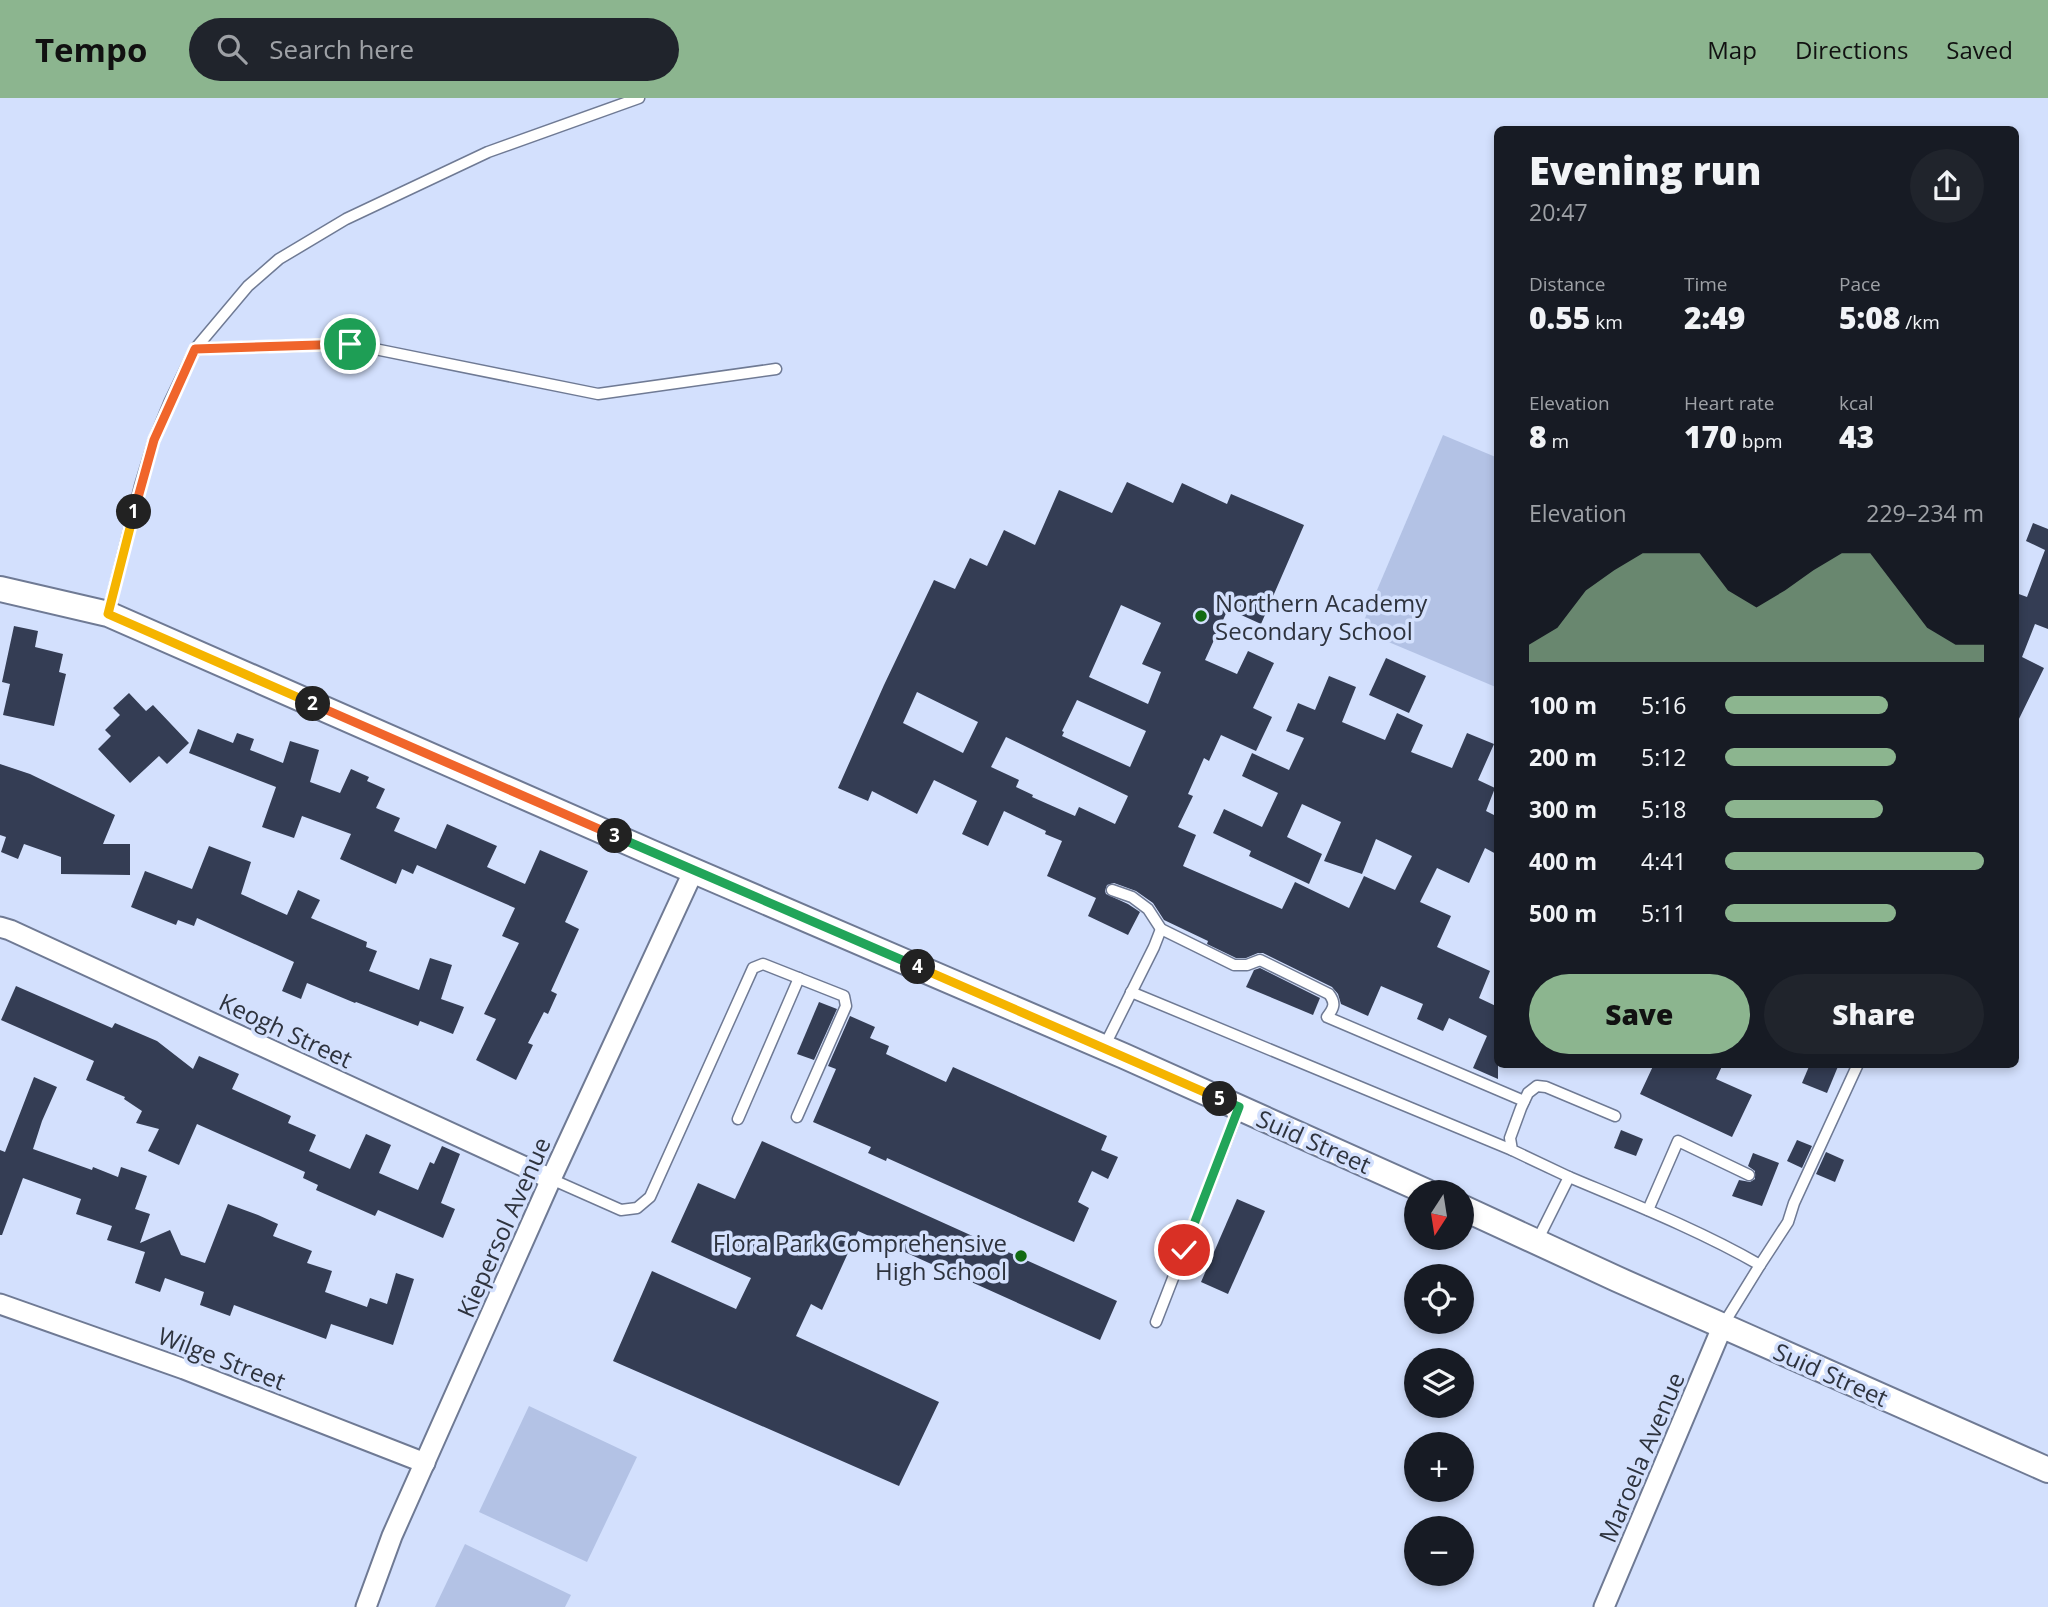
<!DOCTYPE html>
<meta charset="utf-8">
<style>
:root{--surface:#171b24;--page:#20242c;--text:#f1f3f6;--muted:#9ea1a6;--accent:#8cb58f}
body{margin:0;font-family:"Open Sans",sans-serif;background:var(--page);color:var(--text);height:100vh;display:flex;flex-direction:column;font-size:26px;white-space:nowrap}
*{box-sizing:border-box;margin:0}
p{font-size:23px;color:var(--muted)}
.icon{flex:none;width:38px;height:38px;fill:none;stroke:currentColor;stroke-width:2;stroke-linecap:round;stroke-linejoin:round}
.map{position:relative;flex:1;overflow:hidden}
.sheet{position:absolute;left:1494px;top:28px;width:525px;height:942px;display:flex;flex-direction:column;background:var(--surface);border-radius:10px;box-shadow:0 4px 10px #0003}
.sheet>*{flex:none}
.needle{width:46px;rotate:192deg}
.tools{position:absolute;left:1404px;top:1082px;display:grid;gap:14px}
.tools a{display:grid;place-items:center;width:70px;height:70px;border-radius:50%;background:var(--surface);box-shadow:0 4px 10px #0003;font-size:35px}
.pin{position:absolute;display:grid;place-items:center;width:60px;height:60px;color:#fff;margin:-30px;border:4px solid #fff;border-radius:50%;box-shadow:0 2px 7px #0007}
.km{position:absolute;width:35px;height:35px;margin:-18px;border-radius:50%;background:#222;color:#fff;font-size:19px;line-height:35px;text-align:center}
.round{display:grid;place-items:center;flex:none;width:74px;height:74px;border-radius:37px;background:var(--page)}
.headline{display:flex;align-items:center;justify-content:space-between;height:119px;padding:0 35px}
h1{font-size:38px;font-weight:800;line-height:52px}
.stats{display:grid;grid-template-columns:repeat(3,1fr);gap:10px;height:119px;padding:7px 35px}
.stats div{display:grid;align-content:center}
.stats b{font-size:30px;font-weight:800}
.stats small{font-size:19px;font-weight:400}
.stats p{font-size:19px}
.chart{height:196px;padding:14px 35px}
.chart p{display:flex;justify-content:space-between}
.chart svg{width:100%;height:126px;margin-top:7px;fill:var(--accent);opacity:.7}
.action{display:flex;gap:14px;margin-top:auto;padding:14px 35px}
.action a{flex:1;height:80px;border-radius:42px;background:var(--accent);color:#111;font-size:28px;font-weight:800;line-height:80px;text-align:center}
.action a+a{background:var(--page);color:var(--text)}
ul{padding:0 35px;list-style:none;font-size:23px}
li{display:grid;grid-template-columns:112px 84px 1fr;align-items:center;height:52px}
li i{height:18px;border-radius:9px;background:var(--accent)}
header{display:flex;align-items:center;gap:42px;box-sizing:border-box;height:98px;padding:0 35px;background:var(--accent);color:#111}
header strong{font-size:33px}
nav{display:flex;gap:38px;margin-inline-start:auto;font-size:24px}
.search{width:490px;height:63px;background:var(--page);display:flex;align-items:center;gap:18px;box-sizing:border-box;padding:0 24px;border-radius:38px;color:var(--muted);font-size:26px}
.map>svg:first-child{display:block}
.green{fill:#b3c2e5}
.building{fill:#343d54;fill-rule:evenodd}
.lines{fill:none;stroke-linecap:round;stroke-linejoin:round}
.service-casing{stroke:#6f7a94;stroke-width:13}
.minor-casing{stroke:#6f7a94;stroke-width:23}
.tertiary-casing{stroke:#6f7a94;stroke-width:28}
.service{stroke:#fff;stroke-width:10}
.minor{stroke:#fff;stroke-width:19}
.tertiary{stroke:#fff;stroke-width:24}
.split-1-casing{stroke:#fff;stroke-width:14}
.split-2-casing{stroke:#fff;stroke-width:14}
.split-3-casing{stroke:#fff;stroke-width:14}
.split-4-casing{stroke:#fff;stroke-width:14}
.split-5-casing{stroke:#fff;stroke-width:14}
.split-6-casing{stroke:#fff;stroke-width:14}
.split-1{stroke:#f0652b;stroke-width:9}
.split-2{stroke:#f5b400;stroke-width:9}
.split-3{stroke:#f0652b;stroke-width:9}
.split-4{stroke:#22a559;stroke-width:9}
.split-5{stroke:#f5b400;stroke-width:9}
.split-6{stroke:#22a559;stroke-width:9}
.poi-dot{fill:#116a12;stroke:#d3e0fd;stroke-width:2.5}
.labels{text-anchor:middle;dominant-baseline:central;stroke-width:7;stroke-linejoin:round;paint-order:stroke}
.poi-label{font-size:24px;fill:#2e333e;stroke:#d3e0fd;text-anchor:start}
.street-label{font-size:24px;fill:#2e333e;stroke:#d3e0fd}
</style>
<header>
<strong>Tempo</strong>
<div class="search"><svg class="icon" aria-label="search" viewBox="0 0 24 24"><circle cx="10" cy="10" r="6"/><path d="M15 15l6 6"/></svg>Search here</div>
<nav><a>Map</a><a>Directions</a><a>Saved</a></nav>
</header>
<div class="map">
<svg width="2048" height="1509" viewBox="0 0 2048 1509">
<rect width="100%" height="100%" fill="#d3e0fd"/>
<g class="green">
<path d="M1443,337L1498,360V590L1360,532Z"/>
<path d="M529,1308L637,1359L587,1464L479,1414Z"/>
<path d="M465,1446L571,1497L565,1509H435Z"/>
</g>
<g class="building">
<path d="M1127,384L1173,405L1182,385L1227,406L1231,396L1304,427L1261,526L1228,511L1205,562L1237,576L1248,553L1274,565L1253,610L1272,619L1256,653L1221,637L1209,663L1204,660L1188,696L1193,698L1178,729L1196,737L1183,768L1282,811L1295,784L1349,810L1364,778L1395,792L1412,758L1376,741L1362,776L1324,763L1341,724L1302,706L1287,739L1322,756L1309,786L1249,758L1251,753L1213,735L1224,711L1262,729L1278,695L1242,678L1252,655L1289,672L1304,640L1286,633L1298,605L1315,612L1329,578L1356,589L1342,624L1385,642L1397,615L1423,627L1411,654L1452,670L1467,635L1494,646L1478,682L1495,690L1486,713L1498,719V757L1485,750L1469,785L1437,770L1420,804L1451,818L1437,849L1490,873L1479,900L1498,909V981L1473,970L1487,938L1449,920L1443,933L1417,921L1423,906L1381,888L1368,918L1341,906L1338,896L1332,889L1263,855H1258L1246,860H1236L1207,846L1208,843L1164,822L1153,805L1136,793L1114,785L1107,787L1105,793L1106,796L1128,806L1140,814L1128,837L1088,818L1096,800L1047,778L1062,743L1045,736L1046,733L1004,713L988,748L962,736L977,703L934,682L917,716L872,693L868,703L838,690L884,587L934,482L955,491L970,460L987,468L1004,432L1035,447L1059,392L1112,415ZM1121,507L1161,525L1142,566L1161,574L1148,606L1089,579ZM917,594L978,624L963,655L903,625ZM1077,602L1146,633L1130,669L1062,638L1064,634L1062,633ZM1006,639L1128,698L1115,726L1079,709L1075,718L1032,699L1033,697L1016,689L1019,682L991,669Z"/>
<path d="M2033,425L2048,431V531L2035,526L2022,559L2044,570L2016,627V495L2027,499L2045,452L2026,443Z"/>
<path d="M14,528L38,533L35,549L63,556L59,574L66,576L54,628L3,617L10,586L2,584Z"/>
<path d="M1386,560L1426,578L1409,615L1369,597Z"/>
<path d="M129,595L146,613L153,607L189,645L167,666L159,658L130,685L98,651L111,638L105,632L120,617L113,610Z"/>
<path d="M198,631L233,645L237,635L254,641L250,652L283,665L290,643L319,652L310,684L340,695L351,671L369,679L367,683L385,691L376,710L400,720L394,733L436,751L447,726L497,748L487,769L525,786L540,752L588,773L565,824L579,831L551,893L557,896L548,916L544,914L528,945L533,947L516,982L476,962L496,921L484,916L519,845L502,838L515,810L417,767L413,776L402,771L396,786L340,761L351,736L302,718L294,740L262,729L276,689L189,655Z"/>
<path d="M0,666L30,676L115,717L103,746H130V777L61,776V759L24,746L18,761L1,754L6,739L0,737Z"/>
<path d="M209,748L251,764L241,796L287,817L298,792L320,802L311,820L367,844L366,849L377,853L369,873L419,892L430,860L452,867L441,901L464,909L453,936L420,923L418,928L356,904L355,905L307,885L301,901L282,893L294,864L197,820L194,828L178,822L176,827L131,809L145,773L192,791Z"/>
<path d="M1260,870L1320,900L1313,917L1246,889L1254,872Z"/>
<path d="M16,888L112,930L115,925L157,943L193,971L199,958L239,976L232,991L291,1018L288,1025L316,1037L309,1053L350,1071L366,1036L391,1047L379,1075L418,1092L430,1064L434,1066L442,1048L460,1056L441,1105L455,1111L443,1140L378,1112L375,1118L316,1092L318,1087L303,1080L305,1074L197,1026L179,1067L148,1053L159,1031L136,1025L142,1013L124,1001L125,999L86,982L94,963L1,922Z"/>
<path d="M819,904L837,911L814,962L797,956Z"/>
<path d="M850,918L875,929L870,940L889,948L886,956L946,984L953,969L1107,1038L1101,1052L1118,1059L1108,1081L1092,1073L1078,1104L1089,1110L1074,1144L887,1060L886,1063L868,1055L871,1049L813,1024L836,971L828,968Z"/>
<path d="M1654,966H1723L1716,981L1752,997L1732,1039L1640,996Z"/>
<path d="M1810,966H1839L1827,995L1802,985Z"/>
<path d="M34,979L57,989L42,1023L33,1051L92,1072L93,1069L118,1079L121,1069L147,1078L135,1111L150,1116L140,1145L170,1132L181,1157L205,1165L228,1106L258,1117L278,1126L273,1138L312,1153L307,1165L332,1173L325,1194L367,1209L370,1200L387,1206L396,1175L414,1181L393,1247L331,1226L326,1241L234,1207L230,1218L200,1207L204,1194L165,1180L160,1194L135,1185L145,1154L107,1142L112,1128L76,1116L81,1101L23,1080L2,1137H0V1052L5,1054Z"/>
<path d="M1621,1032L1643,1041L1636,1058L1614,1050Z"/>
<path d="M1797,1042L1812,1048L1802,1070L1787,1063Z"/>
<path d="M762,1043L1117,1203L1100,1242L858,1133L822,1212L811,1206L796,1238L939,1304L899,1388L613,1263L652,1173L736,1211L751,1180L671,1144L698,1085L735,1101Z"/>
<path d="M1826,1054L1844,1062L1835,1084L1816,1076Z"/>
<path d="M1753,1055L1779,1065L1762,1108L1732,1098L1739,1082L1750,1084L1755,1081V1073L1748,1068Z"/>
<path d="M1237,1101L1265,1113L1228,1196L1201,1184Z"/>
</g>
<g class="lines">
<g class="service-casing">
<g id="service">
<path d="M195,251L350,246L598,296L776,271"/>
<path d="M108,516L140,388L154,342L170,303L195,251L248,188L279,161L346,121L488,54L639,0"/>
<path d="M1112,792L1132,799L1148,811L1161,831L1234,867H1247L1260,862L1329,896C1336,905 1334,910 1327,919L1524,1003"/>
<path d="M1131,894L1512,1052"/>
<path d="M1104,949L1154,849L1161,831"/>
<path d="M738,1021L799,880"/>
<path d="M1569,1079L1512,1052L1510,1040L1521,1010L1528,995L1537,988L1546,989L1615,1018"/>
<path d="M551,1081L621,1112L637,1110L650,1099L753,870L763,866L844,898L846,908L797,1019"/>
<path d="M1648,1112L1678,1043L1749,1077"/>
<path d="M1537,1143L1569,1079C1633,1106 1699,1132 1760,1167L1723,1227"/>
<path d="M1760,1167L1788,1124L1794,1105L1858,966"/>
<path d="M1156,1224L1239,1010"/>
</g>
</g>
<g class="minor-casing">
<g id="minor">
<path d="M0,829L10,832L551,1081"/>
<path d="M0,1206L184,1271L425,1365"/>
<path d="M366,1509L392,1438L551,1081L694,772"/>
<path d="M1604,1509L1723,1227"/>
</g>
</g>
<g class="tertiary-casing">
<g id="tertiary">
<path d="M0,491L108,516L650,754L1124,958L1427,1094"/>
<path d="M1461,1109L1617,1181L2048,1372"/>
</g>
</g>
<use href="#service" class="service"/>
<use href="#minor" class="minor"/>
<use href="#tertiary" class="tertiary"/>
</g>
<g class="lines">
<g class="split-1-casing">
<path id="split-1" d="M134,414L154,342L195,251L350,246"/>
</g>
<g class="split-2-casing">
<path id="split-2" d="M134,414L108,516L313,606"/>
</g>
<g class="split-3-casing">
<path id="split-3" d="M313,606L615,738"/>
</g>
<g class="split-4-casing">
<path id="split-4" d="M615,738L918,869"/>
</g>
<g class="split-5-casing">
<path id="split-5" d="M918,869L1220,1001"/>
</g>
<g class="split-6-casing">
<path id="split-6" d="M1184,1152L1239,1009L1220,1001"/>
</g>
<use href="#split-1" class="split-1"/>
<use href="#split-2" class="split-2"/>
<use href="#split-3" class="split-3"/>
<use href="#split-4" class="split-4"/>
<use href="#split-5" class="split-5"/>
<use href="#split-6" class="split-6"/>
</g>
<g class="poi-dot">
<circle cx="1201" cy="518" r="7"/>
<circle cx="1021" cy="1158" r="7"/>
</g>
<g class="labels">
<g class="poi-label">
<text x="1215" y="504">Northern Academy<tspan x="1215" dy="28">Secondary School</tspan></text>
<text x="1007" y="1144" text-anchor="end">Flora Park Comprehensive<tspan x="1007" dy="28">High School</tspan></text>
</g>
<g class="street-label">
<text transform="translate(286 932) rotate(25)">Keogh Street</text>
<text transform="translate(1314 1043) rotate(24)">Suid Street</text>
<text transform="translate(503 1129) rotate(-66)">Kiepersol Avenue</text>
<text transform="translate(222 1260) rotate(21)">Wilge Street</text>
<text transform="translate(1831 1276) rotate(24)">Suid Street</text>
<text transform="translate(1641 1359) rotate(-67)">Maroela Avenue</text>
</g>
</g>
</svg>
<div class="tools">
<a><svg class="needle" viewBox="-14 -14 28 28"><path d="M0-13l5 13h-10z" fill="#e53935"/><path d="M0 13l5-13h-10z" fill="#9ea1a6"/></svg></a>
<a><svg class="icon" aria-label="locate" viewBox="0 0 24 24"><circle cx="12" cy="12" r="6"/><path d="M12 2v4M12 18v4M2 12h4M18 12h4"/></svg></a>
<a><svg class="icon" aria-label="layers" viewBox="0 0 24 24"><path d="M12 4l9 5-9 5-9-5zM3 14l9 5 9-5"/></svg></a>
<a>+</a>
<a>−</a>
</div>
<div class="pin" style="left:350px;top:246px;background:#1e9e55"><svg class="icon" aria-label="arrive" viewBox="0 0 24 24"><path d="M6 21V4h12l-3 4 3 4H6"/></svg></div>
<div class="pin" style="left:1184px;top:1152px;background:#d93025"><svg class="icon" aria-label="check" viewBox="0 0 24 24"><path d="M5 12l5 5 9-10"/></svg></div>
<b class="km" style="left:134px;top:414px">1</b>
<b class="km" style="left:313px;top:606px">2</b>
<b class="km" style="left:615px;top:738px">3</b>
<b class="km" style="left:918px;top:869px">4</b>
<b class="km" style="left:1220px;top:1001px">5</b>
<section class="sheet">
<div class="headline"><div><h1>Evening run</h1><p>20:47</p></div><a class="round"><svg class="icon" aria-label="share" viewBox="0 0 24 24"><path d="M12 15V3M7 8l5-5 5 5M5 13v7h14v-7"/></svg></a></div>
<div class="stats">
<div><p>Distance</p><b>0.55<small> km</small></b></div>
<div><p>Time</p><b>2:49</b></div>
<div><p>Pace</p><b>5:08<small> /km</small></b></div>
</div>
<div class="stats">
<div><p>Elevation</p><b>8<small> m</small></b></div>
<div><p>Heart rate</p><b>170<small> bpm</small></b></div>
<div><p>kcal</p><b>43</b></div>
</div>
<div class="chart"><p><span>Elevation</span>229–234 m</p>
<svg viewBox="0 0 160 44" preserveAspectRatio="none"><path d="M0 44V38L10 32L20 19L30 12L40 6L50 6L60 6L70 19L80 25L90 19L100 12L110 6L120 6L130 19L140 32L150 38L160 38V44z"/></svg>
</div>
<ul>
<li><b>100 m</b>5:16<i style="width:63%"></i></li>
<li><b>200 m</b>5:12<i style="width:66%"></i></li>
<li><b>300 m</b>5:18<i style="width:61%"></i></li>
<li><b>400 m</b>4:41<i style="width:100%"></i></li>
<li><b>500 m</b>5:11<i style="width:66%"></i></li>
</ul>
<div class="action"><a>Save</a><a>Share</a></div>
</section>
</div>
